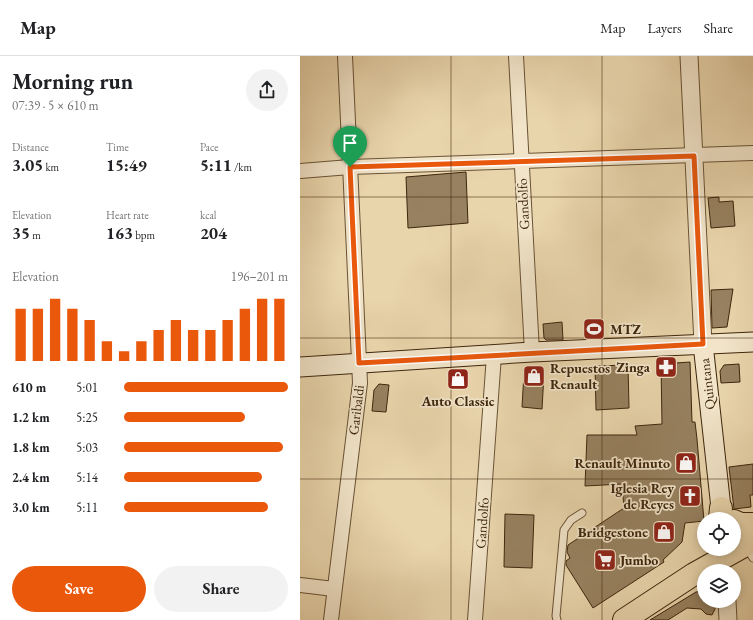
<!DOCTYPE html>
<meta charset="utf-8">
<style>
:root{--surface:#fff;--page:#f2f2f2;--text:#202124;--muted:#757577;--line:#e0e0e0;--accent:#ea580c}
body{margin:0;font-family:"EB Garamond",serif;background:var(--page);color:var(--text);height:100vh;display:flex;flex-direction:column;font-size:15px;white-space:nowrap}
*{box-sizing:border-box;margin:0}
p{font-size:13px;color:var(--muted)}
.icon{flex:none;width:22px;height:22px;fill:none;stroke:currentColor;stroke-width:2;stroke-linecap:round;stroke-linejoin:round}
.map{position:relative;flex:1;overflow:hidden}
.panel{display:flex;flex-direction:column;background:var(--surface);width:300px}
.panel>*{flex:none}
.buttons{position:absolute;left:397px;top:456px;display:grid;gap:8px}
.buttons a{display:grid;place-items:center;width:44px;height:44px;border-radius:50%;background:var(--surface);box-shadow:0 2px 10px #0003;font-size:20px}
.pin{position:absolute;display:grid;place-items:center;width:34px;height:34px;color:#fff;margin:-41px -17px;border-radius:50% 50% 50% 0;rotate:-45deg;box-shadow:0 0 4px #0007}
.pin .icon{rotate:45deg}
.round{display:grid;place-items:center;flex:none;width:42px;height:42px;border-radius:21px;background:var(--page)}
.summary{display:flex;align-items:center;justify-content:space-between;height:68px;padding:0 12px}
h1{font-size:22px;font-weight:700;line-height:30px}
.metrics{display:grid;grid-template-columns:repeat(3,1fr);gap:6px;height:68px;padding:4px 12px}
.metrics div{display:grid;align-content:center}
.metrics b{font-size:17px;font-weight:700}
.metrics small{font-size:11px;font-weight:400}
.metrics p{font-size:11px}
.chart{height:112px;padding:8px 12px}
.chart p{display:flex;justify-content:space-between}
.chart svg{width:100%;height:72px;margin-top:4px;stroke:var(--accent);stroke-width:6}
.cta{display:flex;gap:8px;margin-top:auto;padding:8px 12px}
.cta a{flex:1;height:46px;border-radius:24px;background:var(--accent);color:#fff;font-size:16px;font-weight:700;line-height:46px;text-align:center}
.cta a+a{background:var(--page);color:var(--text)}
ul{padding:0 12px;list-style:none;font-size:13px}
li{display:grid;grid-template-columns:64px 48px 1fr;align-items:center;height:30px}
li i{height:10px;border-radius:5px;background:var(--accent)}
header{display:flex;align-items:center;gap:24px;box-sizing:border-box;height:56px;padding:0 20px;background:var(--surface);border-bottom:1px solid var(--line)}
header strong{font-size:19px}
nav{display:flex;gap:22px;margin-inline-start:auto;font-size:14px}
main{display:flex;flex:1;min-height:0}
.map>svg:first-child{display:block}
.building{fill:#978160;stroke:#3e260d}
.lines{fill:none;stroke-linecap:round;stroke-linejoin:round}
.service-casing{stroke:#695235;stroke-width:9}
.minor-casing{stroke:#695235;stroke-width:16}
.tertiary-casing{stroke:#695235;stroke-width:19}
.secondary-casing{stroke:#3e260d;stroke-width:21}
.primary-casing{stroke:#3e260d;stroke-width:24}
.service{stroke:#f1e4c9;stroke-width:7}
.minor{stroke:#f1e4c9;stroke-width:14}
.tertiary{stroke:#f1e4c9;stroke-width:17}
.secondary{stroke:#f1e4c9;stroke-width:19}
.primary{stroke:#e9d5ac;stroke-width:22}
.route-casing{stroke:#fff;stroke-width:8}
.route{stroke:#ea580c;stroke-width:5}
.grid{fill:none;stroke:#3e260d;stroke-width:1;stroke-opacity:0.55}
.labels{text-anchor:middle;dominant-baseline:central;stroke-width:3.5;stroke-linejoin:round;paint-order:stroke}
.street-label{font-size:14px;fill:#3e260d;stroke:#f1e4c9}
.poi-label{font-size:14px;font-weight:bold;fill:#3e260d;stroke:#f1e4c9;text-anchor:end}
</style>
<header>
<strong>Map</strong>
<nav><a>Map</a><a>Layers</a><a>Share</a></nav>
</header>
<main>
<section class="panel">
<div class="summary"><div><h1>Morning run</h1><p>07:39 · 5 × 610 m</p></div><a class="round"><svg class="icon" aria-label="share" viewBox="0 0 24 24"><path d="M12 15V3M7 8l5-5 5 5M5 13v7h14v-7"/></svg></a></div>
<div class="metrics">
<div><p>Distance</p><b>3.05<small> km</small></b></div>
<div><p>Time</p><b>15:49</b></div>
<div><p>Pace</p><b>5:11<small> /km</small></b></div>
</div>
<div class="metrics">
<div><p>Elevation</p><b>35<small> m</small></b></div>
<div><p>Heart rate</p><b>163<small> bpm</small></b></div>
<div><p>kcal</p><b>204</b></div>
</div>
<div class="chart"><p><span>Elevation</span>196–201 m</p>
<svg viewBox="0 0 160 44" preserveAspectRatio="none"><path d="M5 44V12M15 44V12M25 44V6M35 44V12M45 44V19M55 44V32M65 44V38M75 44V32M85 44V25M95 44V19M105 44V25M115 44V25M125 44V19M135 44V12M145 44V6M155 44V6"/></svg>
</div>
<ul>
<li><b>610 m</b>5:01<i style="width:100%"></i></li>
<li><b>1.2 km</b>5:25<i style="width:74%"></i></li>
<li><b>1.8 km</b>5:03<i style="width:97%"></i></li>
<li><b>2.4 km</b>5:14<i style="width:84%"></i></li>
<li><b>3.0 km</b>5:11<i style="width:88%"></i></li>
</ul>
<div class="cta"><a>Save</a><a>Share</a></div>
</section>
<div class="map">
<svg width="453" height="564" viewBox="0 0 453 564">
<rect width="100%" height="100%" fill="#e9d5ac"/>
<filter id="stains"><feTurbulence type="fractalNoise" baseFrequency=".005" numOctaves="4"/><feColorMatrix values="0 0 0 0 .2 0 0 0 0 .09 0 0 0 0 .02 0 0 0 .5 -.17"/></filter>
<radialGradient id="worn" r=".72"><stop offset=".6" stop-color="#630" stop-opacity="0"/><stop offset="1" stop-color="#630" stop-opacity=".3"/></radialGradient>
<g class="building">
<path d="M166,116L168,167L108,172L106,121Z"/>
<path d="M419,141V146L433,145L435,170L411,172L408,142Z"/>
<path d="M433,233L427,271L412,272L411,234Z"/>
<path d="M262,266L263,284H246L244,282L243,268Z"/>
<path d="M390,306L392,366H395L397,383L404,465L385,467L382,486L363,504L364,506L293,552L266,509V505L270,502L267,496L268,489L324,452L322,428L285,430L287,379H337L335,370L362,368L361,308Z"/>
<path d="M439,308L440,326L421,327L420,315L424,309Z"/>
<path d="M328,309L329,352L296,354L295,310Z"/>
<path d="M224,317L244,318L242,353L222,351Z"/>
<path d="M79,328L89,329L86,356L72,355L74,334Z"/>
<path d="M453,408V439H450L451,451L434,453L429,411Z"/>
<path d="M205,458L234,459L232,512L204,511Z"/>
<path d="M404,535V545H415V553L412,559L406,558L401,553L387,552L368,564H350L396,536Z"/>
</g>
<g class="lines">
<g class="service-casing">
<g id="service">
<path d="M446,490L453,502"/>
<path d="M257,564L256,560L264,474L271,464L282,457"/>
</g>
</g>
<g class="minor-casing">
<g id="minor">
<path d="M216,0L232,296"/>
<path d="M0,115L50,111L453,97"/>
<path d="M0,529L34,533"/>
<path d="M31,564L60,327L45,0"/>
<path d="M175,564L194,299"/>
</g>
</g>
<g class="tertiary-casing">
<g id="tertiary">
<path d="M389,0L403,288"/>
<path d="M427,545L428,564"/>
</g>
</g>
<g class="secondary-casing">
<g id="secondary">
<path d="M403,288L421,452"/>
<path d="M0,311L232,296L453,286"/>
</g>
</g>
<g class="primary-casing">
<g id="primary">
<path d="M420,463L421,452"/>
<path d="M434,465L441,468H453"/>
<path d="M324,564L394,518L453,485"/>
</g>
</g>
<use href="#service" class="service"/>
<use href="#minor" class="minor"/>
<use href="#tertiary" class="tertiary"/>
<use href="#secondary" class="secondary"/>
<use href="#primary" class="primary"/>
</g>
<g class="lines">
<g class="route-casing">
<path id="route" d="M394,100L403,288L59,307L50,111Z"/>
</g>
<use href="#route" class="route"/>
</g>
<path class="grid" d="M151,0V564M302,0V564M0,141H453M0,282H453M0,423H453"/>
<defs>
<g id="stadium-square" transform="scale(1.15)"><rect x="-9" y="-9" width="18" height="18" rx="4" fill="#8f2418" stroke="#f1e4c9"/><path d="M0-5a6.5 5 0 1 0 0 10a6.5 5 0 1 0 0-10ZM-3.5-1.8h7v3.6h-7Z" fill="#fff"/></g>
<g id="pharmacy-square" transform="scale(1.15)"><rect x="-9" y="-9" width="18" height="18" rx="4" fill="#8f2418" stroke="#f1e4c9"/><path d="M-2-6h4v4h4v4h-4v4h-4v-4h-4v-4h4Z" fill="#fff"/></g>
<g id="shop-square" transform="scale(1.15)"><rect x="-9" y="-9" width="18" height="18" rx="4" fill="#8f2418" stroke="#f1e4c9"/><path d="M-5-2.5h2.3a2.7 3.5 0 0 1 5.4 0H5L5.5 6h-11ZM-1.5-2.5h3a1.5 2.3 0 0 0-3 0Z" fill="#fff"/></g>
<g id="church-square" transform="scale(1.15)"><rect x="-9" y="-9" width="18" height="18" rx="4" fill="#8f2418" stroke="#f1e4c9"/><path d="M-1.2-6h2.4v3.5h3.3v2.4h-3.3V6h-2.4V-.1h-3.3v-2.4h3.3Z" fill="#fff"/></g>
<g id="supermarket-square" transform="scale(1.15)"><rect x="-9" y="-9" width="18" height="18" rx="4" fill="#8f2418" stroke="#f1e4c9"/><path d="M-6-5.5h2.5l.6 2H6L4.5 2H-2.5L-4.4-4H-6ZM-1.5 3.2a1.3 1.3 0 1 0 .1 0ZM3 3.2a1.3 1.3 0 1 0 .1 0Z" fill="#fff"/></g>
</defs>
<g fill-rule="evenodd">
<use href="#stadium-square" x="294" y="273"/>
<use href="#pharmacy-square" x="366" y="311"/>
<use href="#shop-square" x="234" y="320"/>
<use href="#shop-square" x="158" y="323"/>
<use href="#shop-square" x="386" y="407"/>
<use href="#church-square" x="390" y="440"/>
<use href="#shop-square" x="364" y="476"/>
<use href="#supermarket-square" x="305" y="504"/>
</g>
<g class="labels">
<g class="street-label">
<text transform="translate(223 148) rotate(-93)">Gandolfo</text>
<text transform="translate(407 328) rotate(-97)">Quintana</text>
<text transform="translate(56 354) rotate(-83)">Garibaldi</text>
<text transform="translate(182 467) rotate(-86)">Gandolfo</text>
</g>
<g class="poi-label">
<text x="310" y="273" text-anchor="start">MTZ</text>
<text x="350" y="311">Zinga</text>
<text x="250" y="312" text-anchor="start">Repuestos<tspan x="250" dy="16">Renault</tspan></text>
<text x="158" y="345" text-anchor="middle">Auto Classic</text>
<text x="370" y="407">Renault Minuto</text>
<text x="374" y="432">Iglesia Rey<tspan x="374" dy="16">de Reyes</tspan></text>
<text x="348" y="476">Bridgestone</text>
<text x="320" y="504" text-anchor="start">Jumbo</text>
</g>
</g>
<rect width="100%" height="100%" filter="url(#stains)"/>
<rect width="100%" height="100%" fill="url(#worn)"/>
</svg>
<div class="buttons">
<a><svg class="icon" aria-label="locate" viewBox="0 0 24 24"><circle cx="12" cy="12" r="6"/><path d="M12 2v4M12 18v4M2 12h4M18 12h4"/></svg></a>
<a><svg class="icon" aria-label="layers" viewBox="0 0 24 24"><path d="M12 4l9 5-9 5-9-5zM3 14l9 5 9-5"/></svg></a>
</div>
<div class="pin" style="left:50px;top:111px;background:#1e9e55"><svg class="icon" aria-label="arrive" viewBox="0 0 24 24"><path d="M6 21V4h12l-3 4 3 4H6"/></svg></div>
</div>
</main>
